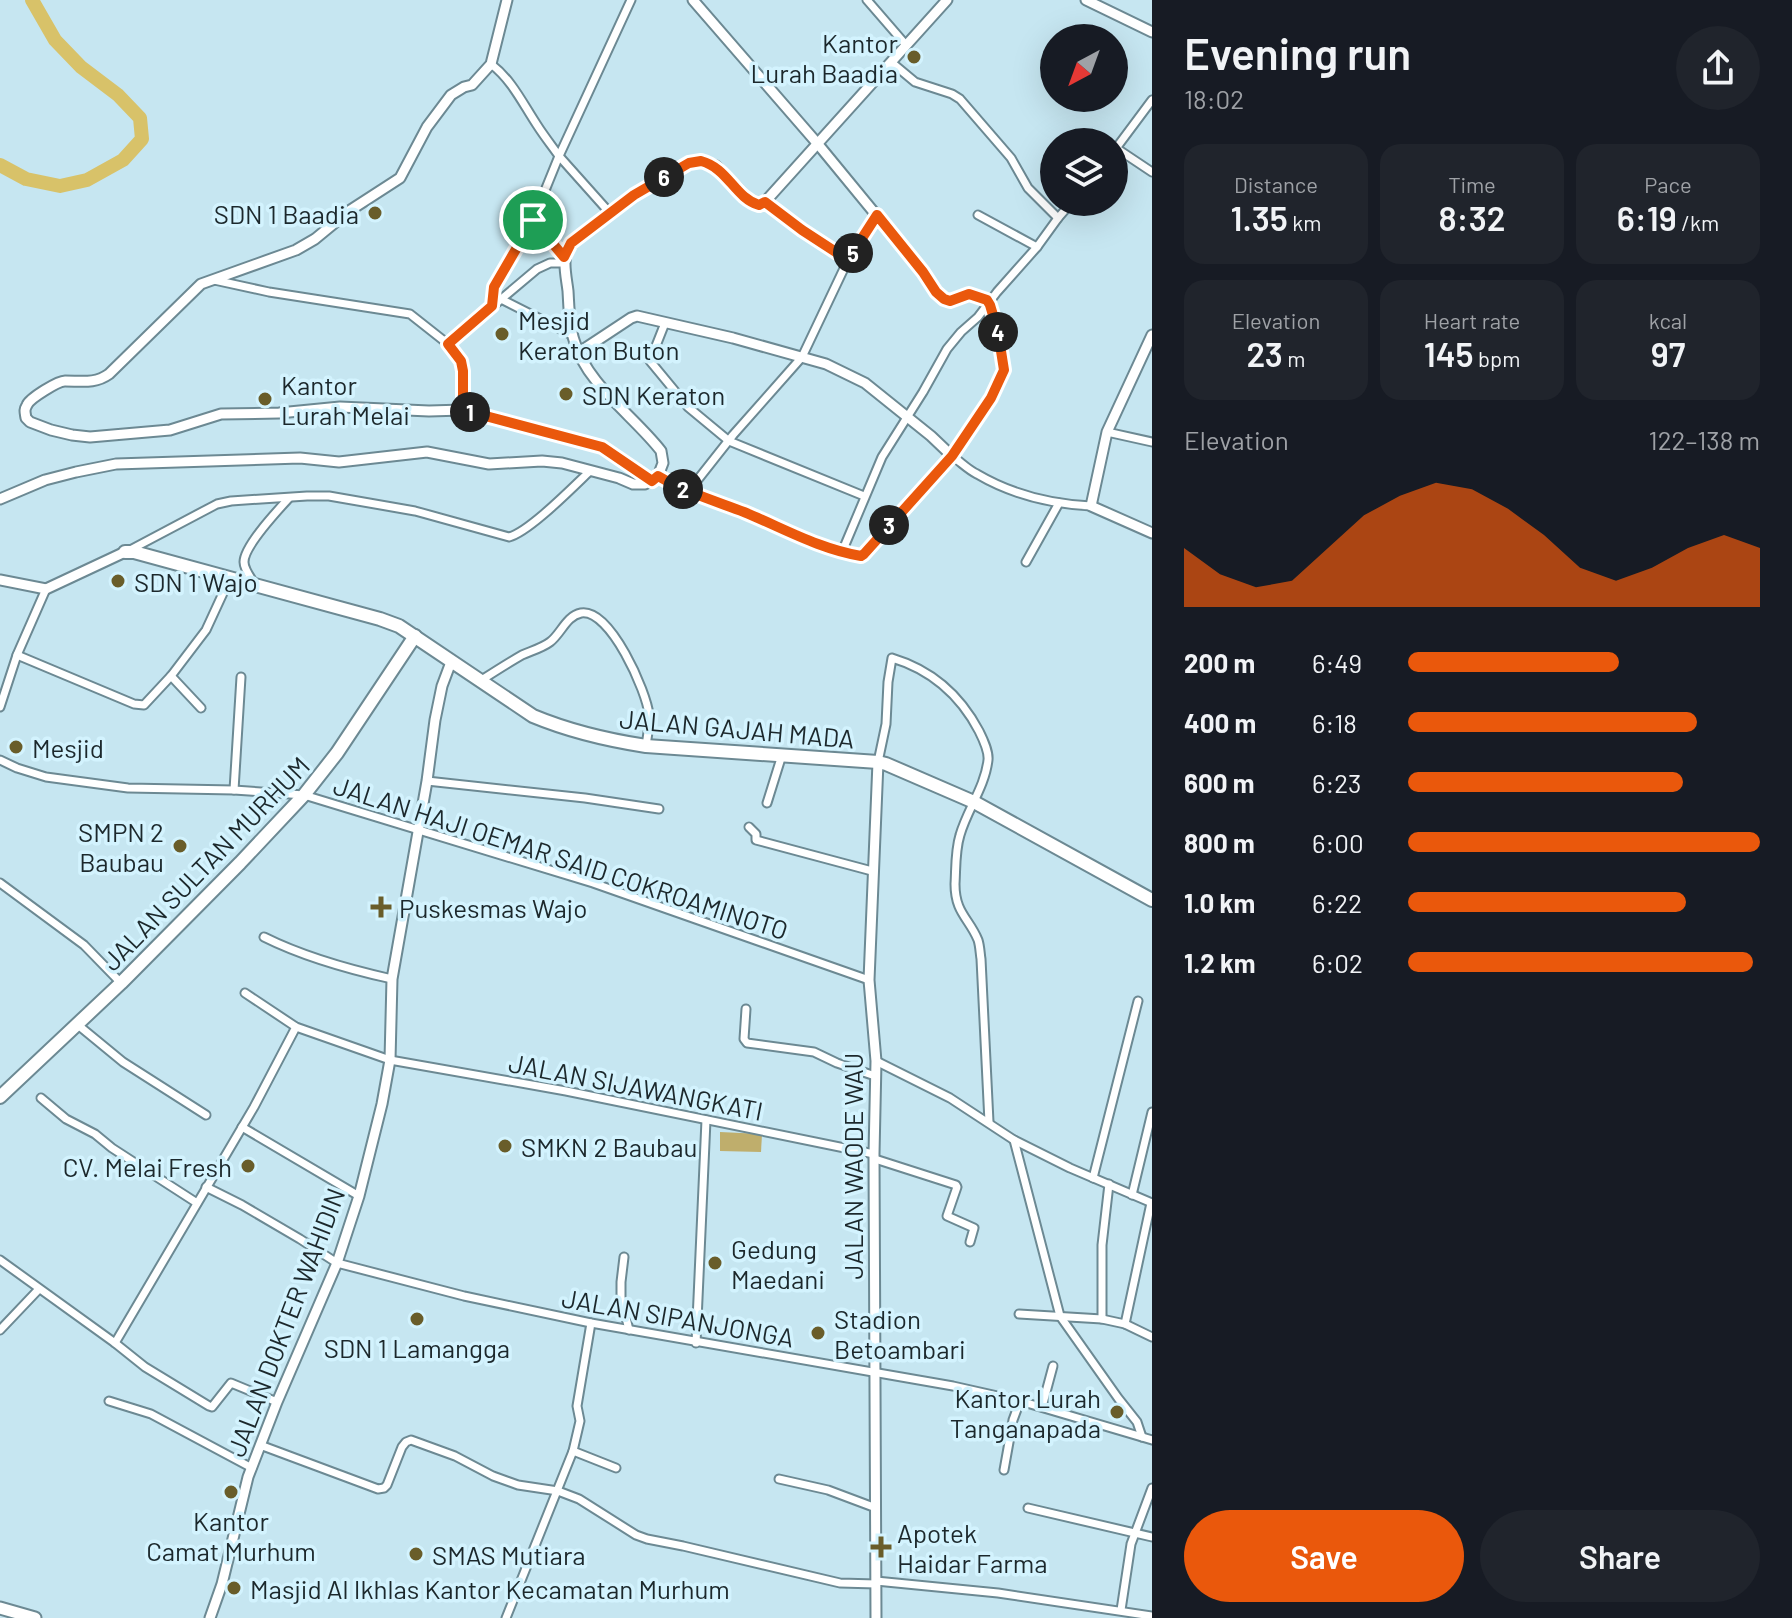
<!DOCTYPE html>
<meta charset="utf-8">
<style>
:root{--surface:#171b24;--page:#20242c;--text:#f1f3f6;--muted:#9ea1a6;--accent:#ea580c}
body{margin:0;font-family:Barlow,sans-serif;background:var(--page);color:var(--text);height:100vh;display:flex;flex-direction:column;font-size:30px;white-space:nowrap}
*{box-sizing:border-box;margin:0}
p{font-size:26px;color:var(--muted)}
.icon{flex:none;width:44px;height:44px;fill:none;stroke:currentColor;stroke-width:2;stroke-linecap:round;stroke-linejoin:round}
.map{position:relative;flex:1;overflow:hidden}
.side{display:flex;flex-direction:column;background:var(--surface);width:640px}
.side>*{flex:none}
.needle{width:52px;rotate:221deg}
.buttons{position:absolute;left:1040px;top:24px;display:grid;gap:16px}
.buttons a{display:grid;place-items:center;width:88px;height:88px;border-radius:50%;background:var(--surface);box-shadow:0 8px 32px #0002;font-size:40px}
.pin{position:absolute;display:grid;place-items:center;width:68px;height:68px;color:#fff;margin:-34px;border:4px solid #fff;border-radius:50%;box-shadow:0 2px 8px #0007}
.km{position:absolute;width:40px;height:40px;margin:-20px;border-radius:50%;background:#222;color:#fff;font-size:22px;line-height:40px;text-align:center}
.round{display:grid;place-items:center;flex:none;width:84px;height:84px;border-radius:42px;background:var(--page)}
.overview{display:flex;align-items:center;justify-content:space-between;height:136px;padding:0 32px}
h1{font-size:44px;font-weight:600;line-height:60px}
.figures{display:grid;grid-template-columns:repeat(3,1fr);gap:12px;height:136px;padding:8px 32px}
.figures div{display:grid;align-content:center;border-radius:20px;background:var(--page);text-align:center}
.figures b{font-size:34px;font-weight:600}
.figures small{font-size:22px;font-weight:400}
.figures p{font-size:22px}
.chart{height:224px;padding:16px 32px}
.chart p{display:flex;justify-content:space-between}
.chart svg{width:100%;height:144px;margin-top:8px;fill:var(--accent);opacity:.7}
.primary-button{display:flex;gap:16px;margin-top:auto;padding:16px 32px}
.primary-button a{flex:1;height:92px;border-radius:48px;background:var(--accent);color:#fff;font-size:32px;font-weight:600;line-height:92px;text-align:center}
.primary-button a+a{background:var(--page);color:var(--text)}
ul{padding:0 32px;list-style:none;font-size:26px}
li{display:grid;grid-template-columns:128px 96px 1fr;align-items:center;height:60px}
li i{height:20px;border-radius:10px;background:var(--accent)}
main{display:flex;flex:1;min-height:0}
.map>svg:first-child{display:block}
.green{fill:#bfae6c}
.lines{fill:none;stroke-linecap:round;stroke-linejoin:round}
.river{stroke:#d8c269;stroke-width:14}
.street-casing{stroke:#6c8993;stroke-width:11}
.secondary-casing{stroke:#6c8993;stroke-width:13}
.primary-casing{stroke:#6c8993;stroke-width:15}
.highway-casing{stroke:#6c8993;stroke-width:16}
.street{stroke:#fff;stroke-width:7}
.secondary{stroke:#fff;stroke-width:9}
.primary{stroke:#fff;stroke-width:11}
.highway{stroke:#fff;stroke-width:12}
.route-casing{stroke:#fff;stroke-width:16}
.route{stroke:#ea580c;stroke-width:10}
.poi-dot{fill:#695d2a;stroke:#d3f3fe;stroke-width:3}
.labels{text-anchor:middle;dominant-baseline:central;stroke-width:7;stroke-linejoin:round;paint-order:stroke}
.poi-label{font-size:26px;fill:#1c282c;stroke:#d3f3fe;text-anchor:start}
.street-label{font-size:26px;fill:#1c282c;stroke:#d3f3fe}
</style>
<main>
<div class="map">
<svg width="1152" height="1618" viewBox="0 0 1152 1618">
<rect width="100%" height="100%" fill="#c6e6f1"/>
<path class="green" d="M720,1132L762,1134L761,1152L720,1151Z"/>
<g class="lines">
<path class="river" d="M0,165L26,179L60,186L87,180L123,160L142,139L140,118L118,95L81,67L55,40L32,0"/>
<g class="street-casing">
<g id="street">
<path d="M867,0L906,45"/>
<path d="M891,62L915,82L952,94L960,99L1011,158L1028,188L1058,218"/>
<path d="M491,64C512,80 523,104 537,125C544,136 552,146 559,156L533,220L564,257"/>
<path d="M1116,148L1152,172"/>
<path d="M1114,151L1152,100"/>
<path d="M765,202L802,230L848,260"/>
<path d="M609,212L559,156L631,0"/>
<path d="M978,215L1037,247L1058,218L1072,202"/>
<path d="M214,280L269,292L410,314L448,344L461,361L463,371V410"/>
<path d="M501,299L572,335"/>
<path d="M492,306L494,287L533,220"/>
<path d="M665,323L650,361L688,407L729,441L864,496"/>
<path d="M448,344L537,269L550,263H564"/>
<path d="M1107,432L1152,442"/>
<path d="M952,456C961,462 967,469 977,474C1011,494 1051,504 1091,506"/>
<path d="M688,492L733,435L802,357L848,260L877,215"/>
<path d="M130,550L217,504L231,501L307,496H329L415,511L509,537C529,532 573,487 590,471"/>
<path d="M842,552L882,457L923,392L947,349L961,332L978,317L997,292L1037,247"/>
<path d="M1026,562L1059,503"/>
<path d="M255,585C252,579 244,570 244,562C244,546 278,510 289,498"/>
<path d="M17,655L134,704L144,705L171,676L206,630L230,578"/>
<path d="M171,676L201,708"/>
<path d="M480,681C494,672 508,663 522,655C531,651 542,648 550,642C561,634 566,616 581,613C610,608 647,692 649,715C650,725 647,737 646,746"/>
<path d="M0,707L17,655L46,589"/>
<path d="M0,760L17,768L46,777L128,788L234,790L304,795L593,883L869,980"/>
<path d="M878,762L886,724L888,682L892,658C932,670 960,695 979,731C983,739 989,751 988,760C985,787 967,810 960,835C955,851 956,869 955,884C955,913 969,918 978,940C980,946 980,953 981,959L989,1122"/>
<path d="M427,781L585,798L659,809"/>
<path d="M234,790L241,677"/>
<path d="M767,803L782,755"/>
<path d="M749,827L756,834V840L872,871"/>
<path d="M0,883L84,945L121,983"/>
<path d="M264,937C304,957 347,969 392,979"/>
<path d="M245,993L296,1027L390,1060L566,1091L874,1154"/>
<path d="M746,1009L744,1039L747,1043L814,1052L837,1063L875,1076"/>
<path d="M78,1025L123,1062L206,1115"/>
<path d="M876,1061L950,1098L1014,1140L1070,1168L1152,1203"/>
<path d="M41,1098L66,1119L95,1134L112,1148L197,1203"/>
<path d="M242,1127L359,1196"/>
<path d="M1014,1140L1060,1316L1118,1398L1137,1422L1142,1437"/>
<path d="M875,1159L956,1185L957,1187L947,1216L974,1228L970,1242"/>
<path d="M1093,1178L1138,1001"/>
<path d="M206,1187L242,1205L300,1239L337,1263L464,1296L591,1323L953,1386L1020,1401L1152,1440"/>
<path d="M1132,1195L1152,1112"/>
<path d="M624,1257L621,1282V1297L629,1330"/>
<path d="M0,1260L115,1343L254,1107L296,1027"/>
<path d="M1019,1314L1102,1319L1125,1324L1152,1337"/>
<path d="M1102,1319V1245L1109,1184"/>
<path d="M1125,1324L1151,1203"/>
<path d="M0,1330L39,1289"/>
<path d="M115,1343L145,1367L209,1406L212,1407L231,1383L277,1402"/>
<path d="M696,1343L706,1120"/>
<path d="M109,1401L151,1414L252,1468"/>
<path d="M1042,1407L1053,1366"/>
<path d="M260,1445L378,1489L384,1488L387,1485L402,1447L406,1442L411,1440L455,1456L493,1476L518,1485L558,1491L579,1499L636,1535L647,1539L683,1546L840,1583L876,1584"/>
<path d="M573,1451L616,1468"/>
<path d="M1004,1470L1013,1420L1020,1401"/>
<path d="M779,1479L828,1490L876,1508"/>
<path d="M1028,1508L1152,1537"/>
<path d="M876,1581L998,1593L1152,1616"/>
<path d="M1121,1610L1131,1544L1152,1488"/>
<path d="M506,1618L573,1451L580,1421L577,1406L591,1323"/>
</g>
</g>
<g class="secondary-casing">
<g id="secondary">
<path d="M507,0L491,64L472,85L464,87L451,95L427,127L400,178L349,211L315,239L296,250L201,284L109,374C95,384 82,381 65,381C58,381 30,398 27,405C24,410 25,412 26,418L30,422L51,430L72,435L90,437L170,430L221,414L279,413L340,407L429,411L463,410L602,447L652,481"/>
<path d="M1086,0L1152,32"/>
<path d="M1152,335L1107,432L1091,506L1152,533"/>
<path d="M578,353L631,318L637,316L733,338L826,364L865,383L931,436L952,456"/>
<path d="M658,476C686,492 715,501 744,512C783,528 819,549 861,556L864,554L952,456L991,398L1004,370L998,332L990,305L987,300L969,294L950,301L944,299L936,292L923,272L817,143L693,0"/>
<path d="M0,499L45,480L76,472L116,464L300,458L339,462L427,452L489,464L542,461L562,463L619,478L633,484H645L658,476L663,463L661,451C634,416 586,384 574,340C569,325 569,307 568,291C566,274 561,258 571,243L634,195L689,163L701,161L716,166L751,202L759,205L765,202L947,0"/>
<path d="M0,580L46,589L125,552"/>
<path d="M210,1618L222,1584L248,1477L277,1402L337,1263L359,1196L382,1104L390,1060L392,979L427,781L435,720L442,686L451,662"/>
<path d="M876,1618L874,1154L876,1061L869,980L878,762"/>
</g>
</g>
<g class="primary-casing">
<path id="primary" d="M0,1608L35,1618"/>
</g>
<g class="highway-casing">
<g id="highway">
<path d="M125,552H134L380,619L399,626L533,716C569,731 607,740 646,746L878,762L886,764L974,802L1152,900"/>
<path d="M0,1097L121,983L240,863L304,795L337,753L415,636"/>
</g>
</g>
<use href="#street" class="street"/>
<use href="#secondary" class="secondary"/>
<use href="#primary" class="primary"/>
<use href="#highway" class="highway"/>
</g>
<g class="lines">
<g class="route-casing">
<path id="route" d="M701,161C728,168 735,198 759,205L765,202L802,230L848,260L877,215L923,272L936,292L944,299L950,301L969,294L987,300L990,305L998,332L1004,370L991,398L952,456L864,554L861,556C819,549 783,528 744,512C715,501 685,492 658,476L652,481L602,447L463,410V371L461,361L448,344L492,306L494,287L533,220L564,257L571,243L634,195L689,163Z"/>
</g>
<use href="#route" class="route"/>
</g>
<g class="poi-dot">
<circle cx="914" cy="57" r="8"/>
<circle cx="375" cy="213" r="8"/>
<circle cx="502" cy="334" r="8"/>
<circle cx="566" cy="394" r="8"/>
<circle cx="265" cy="399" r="8"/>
<circle cx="118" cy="581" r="8"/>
<circle cx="16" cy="747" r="8"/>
<circle cx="180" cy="846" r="8"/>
<path d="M377 895h8v8h8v8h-8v8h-8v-8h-8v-8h8z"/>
<circle cx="505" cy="1146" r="8"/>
<circle cx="248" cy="1166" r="8"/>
<circle cx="715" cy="1263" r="8"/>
<circle cx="417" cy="1319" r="8"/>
<circle cx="818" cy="1333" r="8"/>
<circle cx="1117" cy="1412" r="8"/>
<circle cx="231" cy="1492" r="8"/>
<path d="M877 1535h8v8h8v8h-8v8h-8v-8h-8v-8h8z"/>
<circle cx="416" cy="1554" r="8"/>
<circle cx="234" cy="1588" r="8"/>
</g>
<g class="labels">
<g class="poi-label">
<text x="898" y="42" text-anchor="end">Kantor<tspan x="898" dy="30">Lurah Baadia</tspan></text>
<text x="359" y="213" text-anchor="end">SDN 1 Baadia</text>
<text x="518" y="319">Mesjid<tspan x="518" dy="30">Keraton Buton</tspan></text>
<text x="281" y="384">Kantor<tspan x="281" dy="30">Lurah Melai</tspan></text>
<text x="582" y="394">SDN Keraton</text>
<text x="134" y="581">SDN 1 Wajo</text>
<text x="32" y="747">Mesjid</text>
<text x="164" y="831" text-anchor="end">SMPN 2<tspan x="164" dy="30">Baubau</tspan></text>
<text x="399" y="907">Puskesmas Wajo</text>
<text x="521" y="1146">SMKN 2 Baubau</text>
<text x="232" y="1166" text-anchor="end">CV. Melai Fresh</text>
<text x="731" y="1248">Gedung<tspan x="731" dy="30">Maedani</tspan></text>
<text x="834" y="1318">Stadion<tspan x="834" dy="30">Betoambari</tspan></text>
<text x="417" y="1347" text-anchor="middle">SDN 1 Lamangga</text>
<text x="1101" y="1397" text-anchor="end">Kantor Lurah<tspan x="1101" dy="30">Tanganapada</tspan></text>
<text x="231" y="1520" text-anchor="middle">Kantor<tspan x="231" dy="30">Camat Murhum</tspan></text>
<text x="897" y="1532">Apotek<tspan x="897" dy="30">Haidar Farma</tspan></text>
<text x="432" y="1554">SMAS Mutiara</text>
<text x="250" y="1588">Masjid Al Ikhlas Kantor Kecamatan Murhum</text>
</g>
<g class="street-label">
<text transform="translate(737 728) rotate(5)">JALAN GAJAH MADA</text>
<text transform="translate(561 857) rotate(18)">JALAN HAJI OEMAR SAID COKROAMINOTO</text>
<text transform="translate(205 863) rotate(-46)">JALAN SULTAN MURHUM</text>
<text transform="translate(636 1086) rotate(11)">JALAN SIJAWANGKATI</text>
<text transform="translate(852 1166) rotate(-90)">JALAN WAODE WAU</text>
<text transform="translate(678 1317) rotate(10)">JALAN SIPANJONGA</text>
<text transform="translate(285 1322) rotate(-69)">JALAN DOKTER WAHIDIN</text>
</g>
</g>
</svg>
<div class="buttons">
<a><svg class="needle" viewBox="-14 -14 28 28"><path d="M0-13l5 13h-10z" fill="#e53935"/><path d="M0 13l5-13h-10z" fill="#9ea1a6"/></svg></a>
<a><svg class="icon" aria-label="layers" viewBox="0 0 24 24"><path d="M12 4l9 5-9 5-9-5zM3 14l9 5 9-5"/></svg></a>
</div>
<div class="pin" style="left:533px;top:220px;background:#1e9e55"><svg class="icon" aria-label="arrive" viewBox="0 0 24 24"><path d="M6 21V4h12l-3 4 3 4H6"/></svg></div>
<b class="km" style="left:470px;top:412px">1</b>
<b class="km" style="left:683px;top:489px">2</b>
<b class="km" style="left:889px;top:525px">3</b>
<b class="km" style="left:998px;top:332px">4</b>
<b class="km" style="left:853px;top:253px">5</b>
<b class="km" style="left:664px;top:177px">6</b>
</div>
<section class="side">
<div class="overview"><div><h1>Evening run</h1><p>18:02</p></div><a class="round"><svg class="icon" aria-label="share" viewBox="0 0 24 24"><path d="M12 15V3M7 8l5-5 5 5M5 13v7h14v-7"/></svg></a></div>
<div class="figures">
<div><p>Distance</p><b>1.35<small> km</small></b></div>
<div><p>Time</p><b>8:32</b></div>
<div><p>Pace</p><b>6:19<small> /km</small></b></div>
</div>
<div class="figures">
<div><p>Elevation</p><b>23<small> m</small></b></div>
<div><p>Heart rate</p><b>145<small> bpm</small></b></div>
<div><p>kcal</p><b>97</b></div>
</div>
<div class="chart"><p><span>Elevation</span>122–138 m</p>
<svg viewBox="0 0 160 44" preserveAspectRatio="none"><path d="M0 44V26L10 34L20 38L30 36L40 26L50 16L60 10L70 6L80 8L90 14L100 22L110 32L120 36L130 32L140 26L150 22L160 26V44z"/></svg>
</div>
<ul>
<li><b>200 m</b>6:49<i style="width:60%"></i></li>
<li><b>400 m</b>6:18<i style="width:82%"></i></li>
<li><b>600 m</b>6:23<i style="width:78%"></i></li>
<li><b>800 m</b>6:00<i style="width:100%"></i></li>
<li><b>1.0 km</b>6:22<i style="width:79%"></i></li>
<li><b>1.2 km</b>6:02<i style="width:98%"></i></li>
</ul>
<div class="primary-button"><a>Save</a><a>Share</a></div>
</section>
</main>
